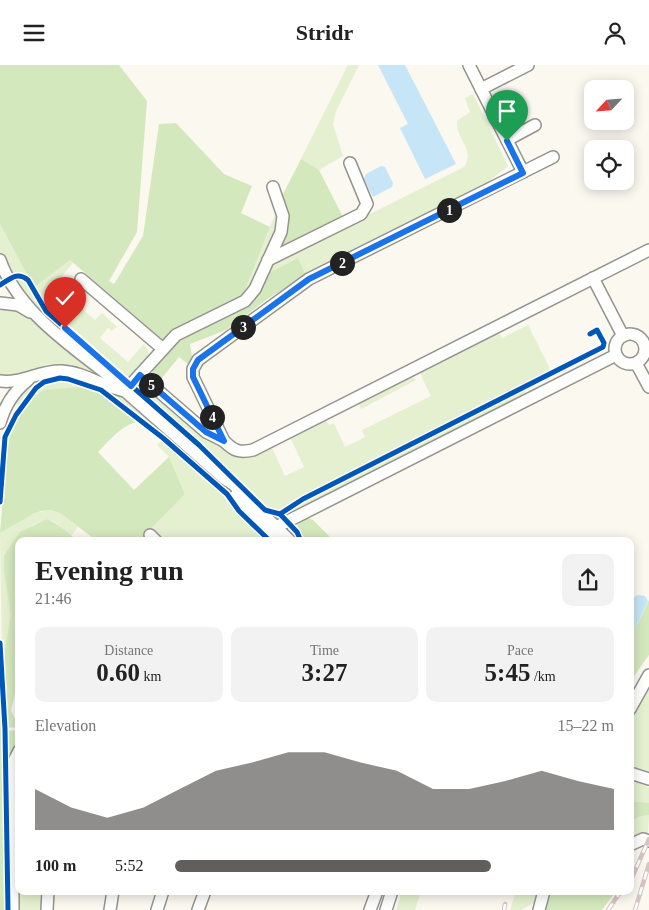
<!DOCTYPE html>
<meta charset="utf-8">
<style>
:root{--surface:#fff;--page:#f2f2f2;--text:#222;--muted:#767676;--accent:#605f5c}
body{margin:0;font-family:"Times New Roman",serif;background:var(--page);color:var(--text);height:100vh;display:flex;flex-direction:column;font-size:19px;white-space:nowrap}
*{box-sizing:border-box;margin:0}
p{font-size:16px;color:var(--muted)}
.icon{flex:none;width:28px;height:28px;fill:none;stroke:currentColor;stroke-width:2;stroke-linecap:round;stroke-linejoin:round}
.map{position:relative;flex:1;overflow:hidden}
.side{position:absolute;left:15px;top:472px;width:619px;height:358px;display:flex;flex-direction:column;background:var(--surface);border-radius:10px;box-shadow:0 2px 12px #0003}
.side>*{flex:none}
.needle{width:32px;rotate:244deg}
.fabs{position:absolute;left:584px;top:15px;display:grid;gap:10px}
.fabs a{display:grid;place-items:center;width:50px;height:50px;border-radius:10px;background:var(--surface);box-shadow:0 2px 12px #0003;font-size:25px}
.pin{position:absolute;display:grid;place-items:center;width:42px;height:42px;color:#fff;margin:-51px -21px;border-radius:50% 50% 50% 0;rotate:-45deg;box-shadow:0 0 5px #0007}
.pin .icon{rotate:45deg}
.km{position:absolute;width:25px;height:25px;margin:-12px;border-radius:50%;background:#222;color:#fff;font-size:14px;line-height:25px;text-align:center}
.round{display:grid;place-items:center;flex:none;width:52px;height:52px;border-radius:10px;background:var(--page)}
.head{display:flex;align-items:center;justify-content:space-between;height:85px;padding:0 20px}
h1{font-size:28px;font-weight:600;line-height:38px}
.metrics{display:grid;grid-template-columns:repeat(3,1fr);gap:8px;height:85px;padding:5px 20px}
.metrics div{display:grid;align-content:center;border-radius:10px;background:var(--page);text-align:center}
.metrics b{font-size:25px;font-weight:600}
.metrics small{font-size:14px;font-weight:400}
.metrics p{font-size:14px}
.chart{height:140px;padding:10px 20px}
.chart p{display:flex;justify-content:space-between}
.chart svg{width:100%;height:90px;margin-top:5px;fill:var(--accent);opacity:.7}
ul{padding:0 20px;list-style:none;font-size:16px}
li{display:grid;grid-template-columns:80px 60px 1fr;align-items:center;height:38px}
li i{height:12px;border-radius:6px;background:var(--accent)}
header{display:flex;justify-content:space-between;align-items:center;height:65px;padding:0 20px;background:var(--surface);font-size:22px;font-weight:600}
.map>svg:first-child{display:block}
.green{fill:#e4f0d0}
.forest{fill:#d4e8bd}
.water{fill:#c6e5f6}
.lines{fill:none;stroke-linecap:round;stroke-linejoin:round}
.minor-casing{stroke:#94938f;stroke-width:14}
.minor{stroke:#fefefd;stroke-width:11}
.rail-casing{stroke:#d7c4c4;stroke-width:4.5}
.rail{stroke:#fff;stroke-width:2.5;stroke-dasharray:8;stroke-linecap:butt}
.cycleway-casing{stroke:#fff;stroke-width:8}
.cycleway{stroke:#0057b8;stroke-width:5}
.route-casing{stroke:#fff;stroke-width:10}
.route{stroke:#1a73e8;stroke-width:6}
</style>
<header><svg class="icon" aria-label="menu" viewBox="0 0 24 24"><path d="M4 6h16M4 12h16M4 18h16"/></svg>Stridr<svg class="icon" aria-label="person" viewBox="0 0 24 24"><circle cx="12" cy="8" r="4"/><path d="M4 21q1-7 8-7t8 7"/></svg></header>
<div class="map">
<svg width="649" height="845" viewBox="0 0 649 845">
<rect width="100%" height="100%" fill="#fbf8f0"/>
<g class="green">
<path d="M348,0H359L336,46L333,59L343,91L319,105L301,94Z"/>
<path d="M473,29L508,101L482,122L306,210L298,193L268,208L274,197L464,102C476,83 456,77 457,56L470,47L465,33Z"/>
<path d="M276,147L278,160L253,219L243,230Z"/>
<path d="M0,159L25,206L27,209L16,208L10,210L0,189Z"/>
<path d="M70,195L73,198L48,228L59,238L66,230L95,255L102,248L117,262L112,266L108,263L100,273L128,297L144,279L148,285L149,294L133,312L127,314L47,245L35,222Z"/>
<path d="M20,211L26,215L46,248L124,316L120,315L25,232L13,212Z"/>
<path d="M5,241L23,247L101,311L99,312L75,302L52,300L32,305L24,310L0,312V242Z"/>
<path d="M528,260L549,302V307L292,436L280,446L265,441L208,384L136,322L140,316L194,361L234,390L247,392L271,381L285,411L304,402L290,372L325,354L329,360L334,358L345,382L365,372L362,365L431,331L422,313L420,306L499,267L502,273Z"/>
<path d="M68,310L115,328L131,338L165,367L162,370C135,349 79,294 41,318C33,323 27,333 21,341L11,337L28,320L39,313Z"/>
<path d="M411,311L416,315L361,344L358,338Z"/>
<path d="M55,316L72,317L92,323C75,322 46,323 32,333C38,323 44,319 55,316Z"/>
<path d="M523,325L525,328L516,336L286,454L284,449L292,442Z"/>
<path d="M163,374L198,405L267,476H164L152,463L185,429L169,392L157,380Z"/>
<path d="M51,445L60,448L78,462L72,470L55,457L47,454C32,460 26,463 15,475C0,500 11,522 11,550C12,565 5,585 2,600L0,468C16,459 32,446 51,445Z"/>
<path d="M649,619V707L630,701V656Z"/>
<path d="M630,715L649,722V738L630,736Z"/>
<path d="M649,750L648,768L630,775V758L638,752Z"/>
<path d="M19,826H43L41,845H20Z"/>
<path d="M402,826H421L415,845H396Z"/>
<path d="M516,826H540L536,837L521,845H510Z"/>
</g>
<g class="forest">
<path d="M0,0H119L147,36L137,167L109,216L114,219L143,171L159,59L176,58L224,109L252,121L241,148L270,162L243,230L173,266L164,276L70,195L35,222L25,206L0,159Z"/>
<path d="M301,94L319,105L344,154L278,187L281,133Z"/>
<path d="M298,193L306,210L269,233L226,265L190,279L192,291L189,300L179,292L157,319L152,308L155,300L176,276L248,238L268,208Z"/>
<path d="M79,322L97,324L141,356C122,359 111,374 98,387L134,425L169,392L185,429L139,476H97L60,448L51,445L41,446L33,449L0,468L8,372C16,355 26,335 44,325Z"/>
<path d="M308,453L313,455L334,476H303L300,466L296,462L300,457Z"/>
<path d="M47,454C58,459 69,467 77,476H19V613L11,645L18,662L6,663L2,600L11,550L4,506V491L20,467Z"/>
<path d="M649,535V590L630,617V574Z"/>
<path d="M0,609L4,666L7,845H0Z"/>
<path d="M19,665C19,679 10,687 7,701L6,666Z"/>
<path d="M630,736L649,738V750L638,752L630,758Z"/>
<path d="M549,826H616L602,845H543Z"/>
</g>
<g class="water">
<path d="M378,0H405L456,99L425,114L400,63L408,59Z"/>
<path d="M381,101L385,102L393,118L392,122L373,132L364,114L366,109Z"/>
<path d="M638,530L645,531L648,536L630,574V534Z"/>
</g>
<g class="lines">
<g class="minor-casing">
<g id="minor">
<path d="M469,0L523,107"/>
<path d="M481,24L528,0"/>
<path d="M507,75L535,60"/>
<path d="M553,92L309,214L198,295L193,304V312L224,376C234,386 239,388 253,385L649,185"/>
<path d="M0,195C15,238 55,269 90,296C103,306 115,314 125,326L225,414L234,420L290,476"/>
<path d="M268,195L361,149L367,139L350,98"/>
<path d="M593,213L623,271"/>
<path d="M81,214L163,284"/>
<path d="M0,238L18,240L30,247"/>
<circle cx="630" cy="284" r="15"/>
<path d="M636,298L649,322"/>
<path d="M140,310L206,367L224,376"/>
<path d="M0,316C22,319 40,305 62,306C84,307 103,322 125,326"/>
<path d="M125,326L176,270L245,236L255,224L281,167L283,151L273,122"/>
<path d="M0,358C5,340 13,327 28,315"/>
<path d="M236,430L255,454L277,476"/>
<path d="M270,469L276,462L294,453L616,290"/>
<path d="M150,470L156,476"/>
<path d="M630,644L649,610"/>
<path d="M630,708L649,714"/>
<path d="M630,780L643,774L649,776"/>
<path d="M13,845L12,700L19,686"/>
<path d="M47,845L48,826"/>
<path d="M110,845L113,826"/>
<path d="M157,845L163,826"/>
<path d="M198,845L205,826"/>
<path d="M370,845L377,826"/>
<path d="M386,845L392,826"/>
<path d="M539,845L544,826"/>
</g>
</g>
<use href="#minor" class="minor"/>
<g class="rail-casing">
<g id="rail">
<path d="M630,817L649,774"/>
<path d="M504,845L505,839"/>
<path d="M608,845L621,826"/>
<path d="M635,845L649,799"/>
</g>
</g>
<use href="#rail" class="rail"/>
<g class="cycleway-casing">
<g id="cycleway">
<path d="M0,220C10,214 17,206 28,215L46,246L199,380L265,445L280,449L297,467L301,476"/>
<path d="M0,437L5,372L16,350L36,323L44,317L60,313L68,314L101,325L163,373L227,429L239,446L270,476"/>
<path d="M280,449L303,434L603,282L604,278L597,265L590,269"/>
<path d="M0,578L5,664L8,845"/>
</g>
</g>
<use href="#cycleway" class="cycleway"/>
</g>
<g class="lines">
<g class="route-casing">
<path id="route" d="M65,263L131,321L140,310L206,367L224,376L193,312V304L198,295L309,214L523,108L507,76"/>
</g>
<use href="#route" class="route"/>
</g>
</svg>
<div class="fabs">
<a><svg class="needle" viewBox="-14 -14 28 28"><path d="M0-13l5 13h-10z" fill="#e53935"/><path d="M0 13l5-13h-10z" fill="#767676"/></svg></a>
<a><svg class="icon" aria-label="locate" viewBox="0 0 24 24"><circle cx="12" cy="12" r="6"/><path d="M12 2v4M12 18v4M2 12h4M18 12h4"/></svg></a>
</div>
<div class="pin" style="left:507px;top:76px;background:#1e9e55"><svg class="icon" aria-label="arrive" viewBox="0 0 24 24"><path d="M6 21V4h12l-3 4 3 4H6"/></svg></div>
<div class="pin" style="left:65px;top:263px;background:#d93025"><svg class="icon" aria-label="check" viewBox="0 0 24 24"><path d="M5 12l5 5 9-10"/></svg></div>
<b class="km" style="left:449px;top:145px">1</b>
<b class="km" style="left:342px;top:198px">2</b>
<b class="km" style="left:243px;top:262px">3</b>
<b class="km" style="left:212px;top:352px">4</b>
<b class="km" style="left:151px;top:320px">5</b>
<section class="side">
<div class="head"><div><h1>Evening run</h1><p>21:46</p></div><a class="round"><svg class="icon" aria-label="share" viewBox="0 0 24 24"><path d="M12 15V3M7 8l5-5 5 5M5 13v7h14v-7"/></svg></a></div>
<div class="metrics">
<div><p>Distance</p><b>0.60<small> km</small></b></div>
<div><p>Time</p><b>3:27</b></div>
<div><p>Pace</p><b>5:45<small> /km</small></b></div>
</div>
<div class="chart"><p><span>Elevation</span>15–22 m</p>
<svg viewBox="0 0 160 44" preserveAspectRatio="none"><path d="M0 44V24L10 33L20 38L30 33L40 24L50 15L60 11L70 6L80 6L90 11L100 15L110 24L120 24L130 20L140 15L150 20L160 24V44z"/></svg>
</div>
<ul>
<li><b>100 m</b>5:52<i style="width:72%"></i></li>
</ul>
</section>
</div>
